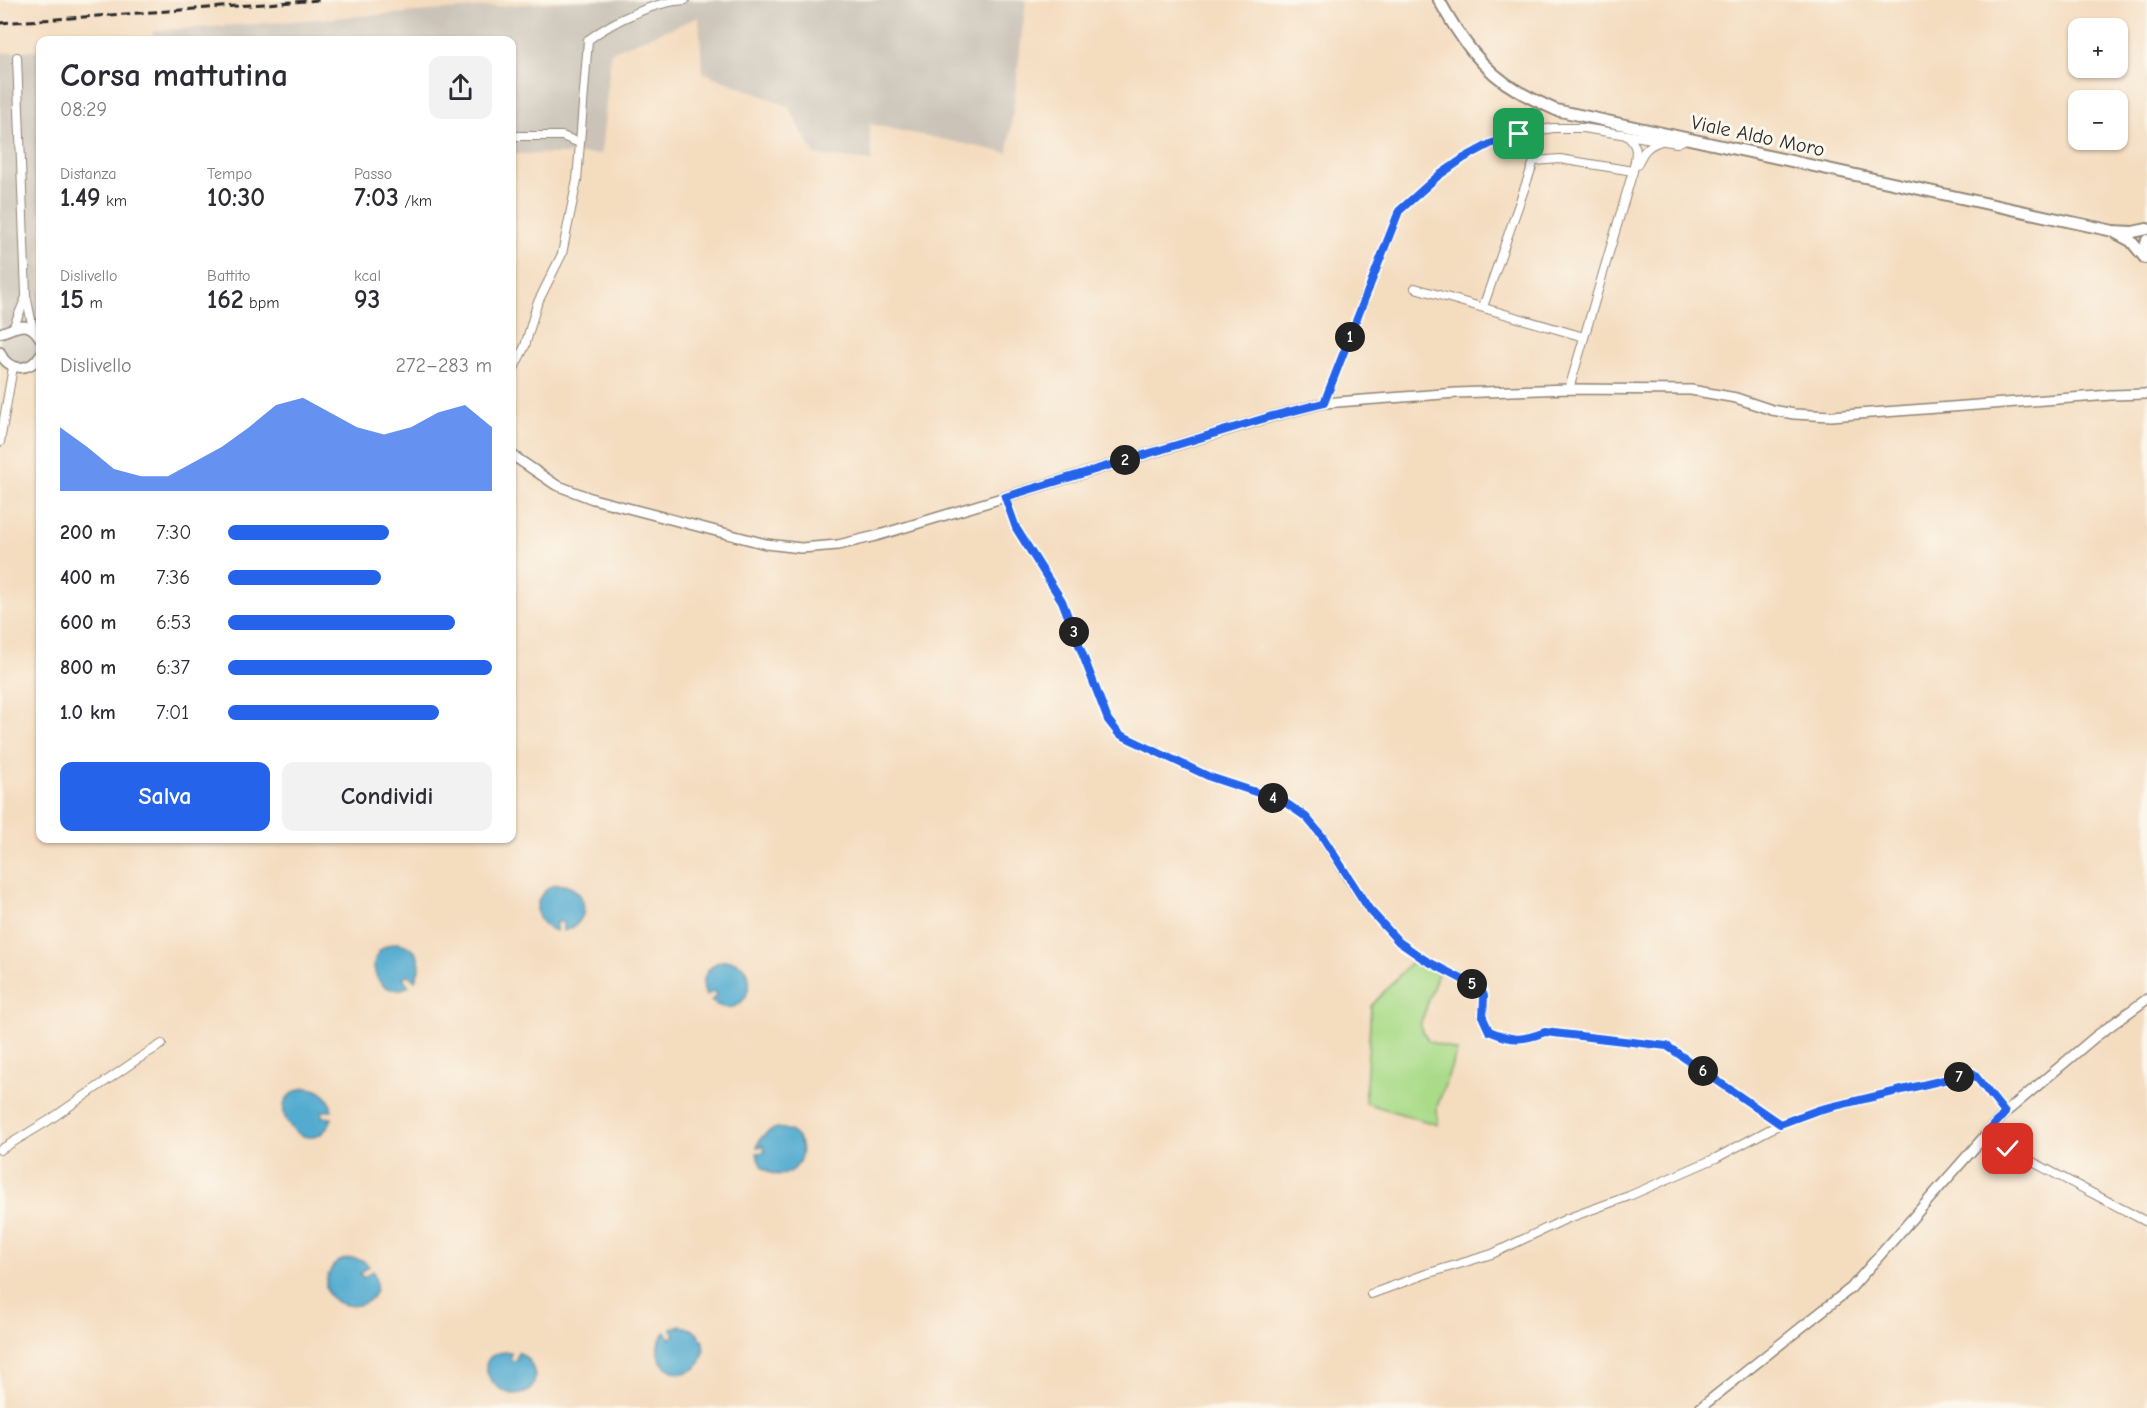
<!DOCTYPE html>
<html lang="it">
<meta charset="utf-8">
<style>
:root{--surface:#fff;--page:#f2f2f3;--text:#2b2b33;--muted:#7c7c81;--accent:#2563eb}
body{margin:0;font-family:"Comic Neue",sans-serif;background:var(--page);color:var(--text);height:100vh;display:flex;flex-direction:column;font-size:22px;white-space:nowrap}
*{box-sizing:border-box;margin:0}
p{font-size:20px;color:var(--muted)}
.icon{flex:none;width:33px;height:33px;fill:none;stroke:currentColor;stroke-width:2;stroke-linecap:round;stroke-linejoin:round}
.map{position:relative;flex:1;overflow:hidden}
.details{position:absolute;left:36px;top:36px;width:480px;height:807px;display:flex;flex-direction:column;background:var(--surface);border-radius:12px;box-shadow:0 2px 4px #0004}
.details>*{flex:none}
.controls{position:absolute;left:2068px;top:18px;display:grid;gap:12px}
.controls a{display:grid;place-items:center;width:60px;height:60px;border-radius:12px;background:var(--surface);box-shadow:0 2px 4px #0004;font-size:30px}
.pin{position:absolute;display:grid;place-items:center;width:51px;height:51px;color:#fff;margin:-26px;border-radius:12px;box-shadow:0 3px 9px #0006}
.km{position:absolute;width:30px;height:30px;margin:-15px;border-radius:50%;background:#222;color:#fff;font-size:16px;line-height:30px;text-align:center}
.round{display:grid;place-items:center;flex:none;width:63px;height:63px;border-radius:12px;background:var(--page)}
.headline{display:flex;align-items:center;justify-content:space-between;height:102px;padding:0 24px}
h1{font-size:33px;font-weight:700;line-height:45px}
.stats{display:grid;grid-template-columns:repeat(3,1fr);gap:9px;height:102px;padding:6px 24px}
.stats div{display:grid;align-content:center}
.stats b{font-size:26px;font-weight:700}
.stats small{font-size:16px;font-weight:400}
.stats p{font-size:16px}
.chart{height:168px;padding:12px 24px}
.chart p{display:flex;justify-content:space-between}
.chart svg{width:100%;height:108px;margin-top:6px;fill:var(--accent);opacity:.7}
.button{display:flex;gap:12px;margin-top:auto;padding:12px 24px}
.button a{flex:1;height:69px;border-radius:12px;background:var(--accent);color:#fff;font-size:24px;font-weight:700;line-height:69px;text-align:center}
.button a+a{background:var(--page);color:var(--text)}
ul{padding:0 24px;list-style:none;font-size:20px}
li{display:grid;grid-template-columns:96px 72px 1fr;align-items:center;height:45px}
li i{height:15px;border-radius:8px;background:var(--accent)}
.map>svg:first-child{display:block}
.industrial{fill:#cbc3b8}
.green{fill:#aadb89;stroke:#6a835a;stroke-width:1.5}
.water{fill:#53acd0;stroke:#3f6c7e;stroke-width:1.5}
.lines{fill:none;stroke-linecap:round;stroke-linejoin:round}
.minor-casing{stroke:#908475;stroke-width:10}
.tertiary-casing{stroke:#908475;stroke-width:12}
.secondary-casing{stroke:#908475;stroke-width:14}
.minor{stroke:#fff;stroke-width:8}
.tertiary{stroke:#fff;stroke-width:9}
.secondary{stroke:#fff;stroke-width:10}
.rail{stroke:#2b2b2b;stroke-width:3;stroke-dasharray:9 4.5;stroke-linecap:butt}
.route-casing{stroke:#fff;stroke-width:12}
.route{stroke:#2563eb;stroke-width:8}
.labels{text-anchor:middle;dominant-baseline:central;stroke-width:6;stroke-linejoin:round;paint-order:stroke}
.street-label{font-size:20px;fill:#2b2b2b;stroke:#fbf7ec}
</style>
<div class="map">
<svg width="2147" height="1408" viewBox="0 0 2147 1408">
<rect width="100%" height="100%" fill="#fbf7ec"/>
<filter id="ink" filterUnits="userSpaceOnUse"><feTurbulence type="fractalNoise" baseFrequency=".0167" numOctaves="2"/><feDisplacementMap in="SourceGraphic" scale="12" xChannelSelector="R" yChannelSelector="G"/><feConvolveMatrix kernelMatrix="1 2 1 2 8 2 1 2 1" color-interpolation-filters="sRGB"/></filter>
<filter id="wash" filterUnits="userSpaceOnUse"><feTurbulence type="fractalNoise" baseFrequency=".008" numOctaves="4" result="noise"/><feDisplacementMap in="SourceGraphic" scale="24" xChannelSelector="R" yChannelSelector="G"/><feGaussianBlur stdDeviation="1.35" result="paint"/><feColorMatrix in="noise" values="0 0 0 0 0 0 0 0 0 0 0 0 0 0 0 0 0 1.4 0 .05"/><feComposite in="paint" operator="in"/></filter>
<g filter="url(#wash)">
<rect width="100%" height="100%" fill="#f4dcbf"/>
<g class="industrial">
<path d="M584,0H1026L1008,153L869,124L872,161L815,155L788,106L702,72L699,17L611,52L601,154H512V40H153V31Z"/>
<path d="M40,50V372L33,367L0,366V53Z"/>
</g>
<path class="green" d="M1414,959L1438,973L1420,1026L1428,1041L1457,1051L1437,1107L1438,1125L1365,1103L1371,1006Z"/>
<g class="water">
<path d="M555,885C588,882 595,924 563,931V922H556V931C531,924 531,894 555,885Z"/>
<path d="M397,943C411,945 419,953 420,966L415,981L408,974L403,978L409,986C375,1004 357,948 397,943Z"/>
<path d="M721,961C769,955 749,1030 711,1001L717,995L713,991L706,996C699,981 706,967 721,961Z"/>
<path d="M305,1088C320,1088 330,1096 332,1111H322V1117L332,1118C312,1170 252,1101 305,1088Z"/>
<path d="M777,1128C819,1130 801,1188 769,1172C761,1168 758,1161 757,1153L765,1152L764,1146L757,1147C760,1136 767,1131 777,1128Z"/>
<path d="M354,1258L362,1260L369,1266L360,1273L363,1278L373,1271C393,1321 307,1313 330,1271C335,1261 344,1258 354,1258Z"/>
<path d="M681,1326C691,1328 699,1332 703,1342C704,1348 704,1355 701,1361C684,1391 639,1358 666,1332L670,1339L675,1335L671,1328Z"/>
<path d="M511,1352L510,1360L516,1361L518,1352C532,1359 541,1377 529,1391C497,1408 461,1350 511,1352Z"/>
</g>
</g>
<g filter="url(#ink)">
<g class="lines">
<g class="minor-casing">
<g id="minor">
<path d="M17,57L26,295L33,329"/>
<path d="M512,136H562L580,143L577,180L562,254L537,304L525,346L512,372"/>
<path d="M580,143L588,40C613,21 653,2 685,0"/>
<path d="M1637,165C1642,154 1646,146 1659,142"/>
<path d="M1415,288L1584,337"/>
<path d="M1483,307L1534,161L1560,159L1633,171"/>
<path d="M14,326L26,297"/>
<path d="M1569,389L1633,171C1636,154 1640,147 1626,135"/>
<path d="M1324,403L1399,211L1438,176L1464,158L1490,144L1519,134L1553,128H1583L1677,143L1686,139"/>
<path d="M0,442L13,367"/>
<path d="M1005,497L1016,528L1062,601L1108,720L1119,734L1210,777L1283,801L1306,817L1322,836L1348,879L1369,909L1399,942L1425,960L1481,989L1484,996L1483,1018L1489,1031C1512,1041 1522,1041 1545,1032L1667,1046L1780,1124L1818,1110L1973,1073L2005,1113"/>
<path d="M1987,1133L2008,1149L2147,1222"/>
<path d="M0,1150L48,1121L138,1059L162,1044"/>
<path d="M1371,1294L1426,1274L1492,1254L1566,1219L1629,1196L1716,1158L1780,1124"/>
</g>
</g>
<g class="tertiary-casing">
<g id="tertiary">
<path d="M0,333C16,328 28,318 40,338"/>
<path d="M0,352C7,371 30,373 40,355"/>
<path d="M512,455L556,485L593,499L766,544L801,548L838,545L876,536L1270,417L1324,403L1456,393L1569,389L1691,390L1736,398L1772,410L1794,414L1831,416L2111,395L2145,394"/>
<path d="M1700,1408L1851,1288L2005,1113L2095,1037L2147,999"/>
</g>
</g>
<g class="secondary-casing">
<g id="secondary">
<path d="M1439,0C1458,35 1482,71 1518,91C1530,98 1543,104 1556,110L2113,231L2133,232L2147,229"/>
<path d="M2116,233L2131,241L2145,258"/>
<path d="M2146,258L2145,247L2147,240"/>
</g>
</g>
<use href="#minor" class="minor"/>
<use href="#tertiary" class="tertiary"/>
<use href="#secondary" class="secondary"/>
<path class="rail" d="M0,23L320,0"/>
</g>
</g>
<g class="lines" filter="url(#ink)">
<g class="route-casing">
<path id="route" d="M1519,134L1490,144L1464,158L1438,176L1399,211L1324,403L1269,417L1005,497L1016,528L1062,601L1108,720L1119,734L1210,777L1283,801L1306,817L1322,836L1369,909L1399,942L1425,960L1481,989L1484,996L1483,1018L1489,1031C1512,1041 1522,1041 1545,1032L1667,1046L1780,1124L1818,1110L1973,1073L2005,1113L1987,1133L2008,1149"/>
</g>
<use href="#route" class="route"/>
</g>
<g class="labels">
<g class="street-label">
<text transform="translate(1758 136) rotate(12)">Viale Aldo Moro</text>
</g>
</g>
</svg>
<div class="controls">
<a>+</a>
<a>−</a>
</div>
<div class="pin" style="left:1519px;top:134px;background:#1e9e55"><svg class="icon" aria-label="arrive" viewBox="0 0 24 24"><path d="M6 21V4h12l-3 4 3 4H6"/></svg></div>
<div class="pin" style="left:2008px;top:1149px;background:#d93025"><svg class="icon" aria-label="check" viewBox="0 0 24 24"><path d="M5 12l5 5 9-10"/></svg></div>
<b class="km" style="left:1350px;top:337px">1</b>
<b class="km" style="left:1125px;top:460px">2</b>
<b class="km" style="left:1074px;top:632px">3</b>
<b class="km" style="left:1273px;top:798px">4</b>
<b class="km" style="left:1472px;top:984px">5</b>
<b class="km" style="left:1703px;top:1071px">6</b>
<b class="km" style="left:1959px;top:1077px">7</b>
<section class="details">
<div class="headline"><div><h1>Corsa mattutina</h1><p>08:29</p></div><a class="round"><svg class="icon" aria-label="share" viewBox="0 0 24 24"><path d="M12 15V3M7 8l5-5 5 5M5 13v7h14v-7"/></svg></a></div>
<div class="stats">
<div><p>Distanza</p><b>1.49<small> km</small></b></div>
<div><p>Tempo</p><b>10:30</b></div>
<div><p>Passo</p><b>7:03<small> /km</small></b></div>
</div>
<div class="stats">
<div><p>Dislivello</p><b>15<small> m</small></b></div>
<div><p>Battito</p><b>162<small> bpm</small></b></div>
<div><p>kcal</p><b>93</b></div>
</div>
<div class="chart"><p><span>Dislivello</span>272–283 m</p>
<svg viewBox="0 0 160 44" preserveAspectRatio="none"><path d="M0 44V18L10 26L20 35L30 38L40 38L50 32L60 26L70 18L80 9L90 6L100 12L110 18L120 21L130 18L140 12L150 9L160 18V44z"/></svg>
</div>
<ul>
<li><b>200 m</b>7:30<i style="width:61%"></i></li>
<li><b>400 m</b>7:36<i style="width:58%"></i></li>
<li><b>600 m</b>6:53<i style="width:86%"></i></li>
<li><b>800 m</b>6:37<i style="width:100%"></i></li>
<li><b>1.0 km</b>7:01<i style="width:80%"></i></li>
</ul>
<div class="button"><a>Salva</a><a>Condividi</a></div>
</section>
</div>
